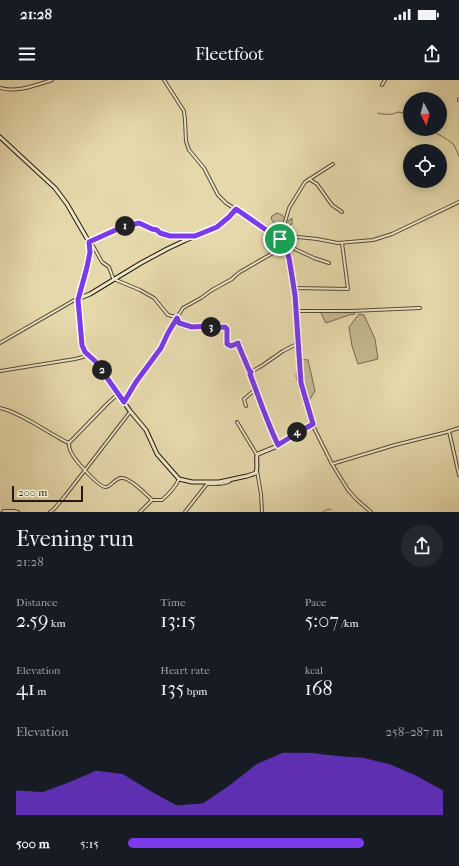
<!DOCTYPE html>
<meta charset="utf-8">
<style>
:root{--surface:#171b24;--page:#242831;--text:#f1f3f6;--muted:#9ea1a6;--accent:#7c3aed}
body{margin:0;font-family:"IM FELL French Canon",serif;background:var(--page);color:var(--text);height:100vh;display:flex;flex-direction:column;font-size:15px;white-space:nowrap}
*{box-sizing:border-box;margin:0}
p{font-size:13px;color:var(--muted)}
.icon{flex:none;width:22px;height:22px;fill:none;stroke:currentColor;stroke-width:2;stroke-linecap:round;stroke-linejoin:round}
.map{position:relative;height:432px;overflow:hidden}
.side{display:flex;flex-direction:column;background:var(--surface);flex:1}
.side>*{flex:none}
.needle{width:26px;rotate:173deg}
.controls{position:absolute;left:403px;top:12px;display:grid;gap:8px}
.controls a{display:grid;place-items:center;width:44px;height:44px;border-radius:50%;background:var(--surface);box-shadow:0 2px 10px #0003;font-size:20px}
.scale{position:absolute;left:12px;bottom:10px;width:71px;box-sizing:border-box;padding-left:4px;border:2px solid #251a0f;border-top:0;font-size:11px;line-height:14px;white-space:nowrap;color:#251a0f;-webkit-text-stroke:3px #eee6c8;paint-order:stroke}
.pin{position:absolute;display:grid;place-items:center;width:34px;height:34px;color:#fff;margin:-17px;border:2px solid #fff;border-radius:50%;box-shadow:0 1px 4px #0007}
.km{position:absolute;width:20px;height:20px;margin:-10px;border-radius:50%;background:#222;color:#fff;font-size:11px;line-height:20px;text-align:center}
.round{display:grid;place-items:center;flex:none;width:42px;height:42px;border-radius:21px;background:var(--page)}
.head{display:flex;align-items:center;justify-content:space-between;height:68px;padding:0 16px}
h1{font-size:22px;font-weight:600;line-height:30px}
.stats{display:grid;grid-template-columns:repeat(3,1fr);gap:6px;height:68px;padding:4px 16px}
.stats div{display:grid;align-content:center}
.stats b{font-size:20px;font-weight:600}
.stats small{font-size:11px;font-weight:400}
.stats p{font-size:11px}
.chart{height:112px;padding:8px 16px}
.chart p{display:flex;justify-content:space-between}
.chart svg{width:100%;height:72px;margin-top:4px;fill:var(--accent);opacity:.7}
ul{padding:0 16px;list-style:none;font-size:13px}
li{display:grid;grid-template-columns:64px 48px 1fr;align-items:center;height:30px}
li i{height:10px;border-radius:5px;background:var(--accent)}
.status{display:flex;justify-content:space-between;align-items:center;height:28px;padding:0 20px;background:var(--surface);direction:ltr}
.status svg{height:11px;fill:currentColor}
header{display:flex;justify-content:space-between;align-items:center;height:52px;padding:0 16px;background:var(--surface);font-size:18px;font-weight:600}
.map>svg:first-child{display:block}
.green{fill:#c4b890;stroke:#746950}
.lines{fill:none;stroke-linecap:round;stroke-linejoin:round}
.stream{stroke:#71654d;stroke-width:1}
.street-casing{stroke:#554a36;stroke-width:4}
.secondary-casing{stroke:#251a0f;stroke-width:5}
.street{stroke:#eee6c8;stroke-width:2}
.secondary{stroke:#eee6c8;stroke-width:3}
.route-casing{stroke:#fff;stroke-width:8}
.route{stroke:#7c3aed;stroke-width:5}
</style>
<div class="status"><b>21:28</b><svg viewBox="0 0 49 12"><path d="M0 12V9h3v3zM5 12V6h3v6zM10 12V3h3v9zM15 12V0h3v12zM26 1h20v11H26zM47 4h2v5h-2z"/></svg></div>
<header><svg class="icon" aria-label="menu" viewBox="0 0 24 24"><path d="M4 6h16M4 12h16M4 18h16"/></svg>Fleetfoot<svg class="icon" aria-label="share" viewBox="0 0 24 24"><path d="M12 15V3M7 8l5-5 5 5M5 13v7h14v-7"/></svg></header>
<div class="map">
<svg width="459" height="432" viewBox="0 0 459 432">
<rect width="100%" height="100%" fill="#e5d8ab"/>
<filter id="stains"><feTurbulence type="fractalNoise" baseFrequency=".005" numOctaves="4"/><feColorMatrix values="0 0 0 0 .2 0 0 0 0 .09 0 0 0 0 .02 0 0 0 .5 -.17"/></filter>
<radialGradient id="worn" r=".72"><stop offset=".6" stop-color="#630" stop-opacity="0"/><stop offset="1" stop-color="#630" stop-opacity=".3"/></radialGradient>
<g class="green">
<path d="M277,133L282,135L288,141L292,138V144L289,146L287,150L280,149L272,152V149L274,143L271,139L272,136Z"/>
<path d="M320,231H353L355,234L349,235L326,243Z"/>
<path d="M359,234L364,235L375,259L378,279L358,284L352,266L349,247Z"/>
<path d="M299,279L308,280L315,311L310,319L299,309L296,296Z"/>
</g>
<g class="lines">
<g class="stream">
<path d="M378,33C385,35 392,35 398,32L404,33L410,37"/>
<path d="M430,49C437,55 446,57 453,64C455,66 457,72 459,76"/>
<path d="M323,432L326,430L331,429"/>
</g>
<g class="street-casing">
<g id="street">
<path d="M164,0L184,31L185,40L186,61L189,70L204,88L218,115L226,123L280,159L285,166L289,178L295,215L301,299L303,308L311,333L314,348L332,384L348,410L357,420L371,432"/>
<path d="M382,5L385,0"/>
<path d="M0,8C17,13 36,5 52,0"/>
<path d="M459,20V19"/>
<path d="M333,84L305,102L289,128L280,159L298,157L317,159L338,163L373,160L392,154L459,122"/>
<path d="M309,99L317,104L332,125L342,132"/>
<path d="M89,162L120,148L139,143L152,149H157C166,160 182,155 194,156"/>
<path d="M284,164L314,178L329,183"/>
<path d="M90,166H93L102,182L109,187L113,198L116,200L140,210L154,218L168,235L176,237L179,243L192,247L209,246L214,248L225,247L227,249V264L231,266L238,263V264L249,290L251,292"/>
<path d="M294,208L348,209L342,163"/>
<path d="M296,231H351L420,228"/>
<path d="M0,263L78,218"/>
<path d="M0,291L75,279L83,277L86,275"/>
<path d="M124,322L137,302L161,268L170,248L183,228L201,218L212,210L232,199L235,196L240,192L285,166"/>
<path d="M246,326L244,319L256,309"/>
<path d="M0,328C17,332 37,345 52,354C58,357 63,361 69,363L107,324L118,314"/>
<path d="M237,342L257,375"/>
<path d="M449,351L459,395"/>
<path d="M69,363C69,366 69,369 71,372C74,379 99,408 106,407C112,406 116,397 122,398C130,398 146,414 152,420"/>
<path d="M277,365L271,352L250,294L251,292L263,285L283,271L299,263"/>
<path d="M332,384L395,365L447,352L459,348"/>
<path d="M257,391L261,414L262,432"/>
<path d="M3,432L4,431H14L18,432"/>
<path d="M50,432L54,429L65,416L130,332"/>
<path d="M140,432L152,420H162C169,414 175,408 179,399"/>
<path d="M185,432L207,404C215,404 224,405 230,401"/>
</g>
</g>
<g class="secondary-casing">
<g id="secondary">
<path d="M0,57L55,108L67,124L89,162L90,169L87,187L78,220L83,269C86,276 94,279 98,285L130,331L146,350L157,374L179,399L192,402H219L247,396L256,393C258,387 256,381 257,375L258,374L275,367L297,353L313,344"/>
<path d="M78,218H80L90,214L141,183L167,169L186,160L217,147L229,137L236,129"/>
</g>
</g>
<use href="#street" class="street"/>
<use href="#secondary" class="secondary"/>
</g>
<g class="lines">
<g class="route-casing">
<path id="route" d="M236,129L282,161L285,166L289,178L295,215L301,303L313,344L297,353L278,365C267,342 259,318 250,294L251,292L249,290L238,264V263L231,266L227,264V249L225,247L214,248L210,246L192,247L179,243L177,238L168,253L161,268L136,302L124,322L95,281L85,272L82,265L80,242L78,220L87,187L90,172L89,162L120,148L139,143L152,149L157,150L160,153L170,156H195L217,147L229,137Z"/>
</g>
<use href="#route" class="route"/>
</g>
<rect width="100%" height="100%" filter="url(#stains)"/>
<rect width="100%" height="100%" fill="url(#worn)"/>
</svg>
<div class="controls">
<a><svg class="needle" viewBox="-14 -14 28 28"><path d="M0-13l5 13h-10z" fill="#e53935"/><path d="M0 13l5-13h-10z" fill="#9ea1a6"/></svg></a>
<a><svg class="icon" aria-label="locate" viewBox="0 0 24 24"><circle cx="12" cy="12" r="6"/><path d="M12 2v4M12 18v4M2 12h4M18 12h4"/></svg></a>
</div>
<div class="scale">200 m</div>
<div class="pin" style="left:280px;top:159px;background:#1e9e55"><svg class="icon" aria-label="arrive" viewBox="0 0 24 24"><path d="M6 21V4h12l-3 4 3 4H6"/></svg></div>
<b class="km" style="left:125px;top:146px">1</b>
<b class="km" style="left:102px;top:290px">2</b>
<b class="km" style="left:211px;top:247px">3</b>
<b class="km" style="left:297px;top:352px">4</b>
</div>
<section class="side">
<div class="head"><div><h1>Evening run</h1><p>21:28</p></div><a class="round"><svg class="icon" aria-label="share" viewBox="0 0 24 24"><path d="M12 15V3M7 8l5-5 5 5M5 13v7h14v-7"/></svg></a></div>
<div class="stats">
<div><p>Distance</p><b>2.59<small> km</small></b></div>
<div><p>Time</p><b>13:15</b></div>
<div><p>Pace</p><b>5:07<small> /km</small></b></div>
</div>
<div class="stats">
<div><p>Elevation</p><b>41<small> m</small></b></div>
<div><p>Heart rate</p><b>135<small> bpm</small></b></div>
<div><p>kcal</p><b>168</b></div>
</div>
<div class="chart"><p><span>Elevation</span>258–287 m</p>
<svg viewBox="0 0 160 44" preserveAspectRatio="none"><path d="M0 44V29L10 30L20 24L30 17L40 19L50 29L60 38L70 37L80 26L90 13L100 6L110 6L120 8L130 9L140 13L150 20L160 29V44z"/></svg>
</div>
<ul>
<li><b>500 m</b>5:15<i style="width:75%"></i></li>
</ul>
</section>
